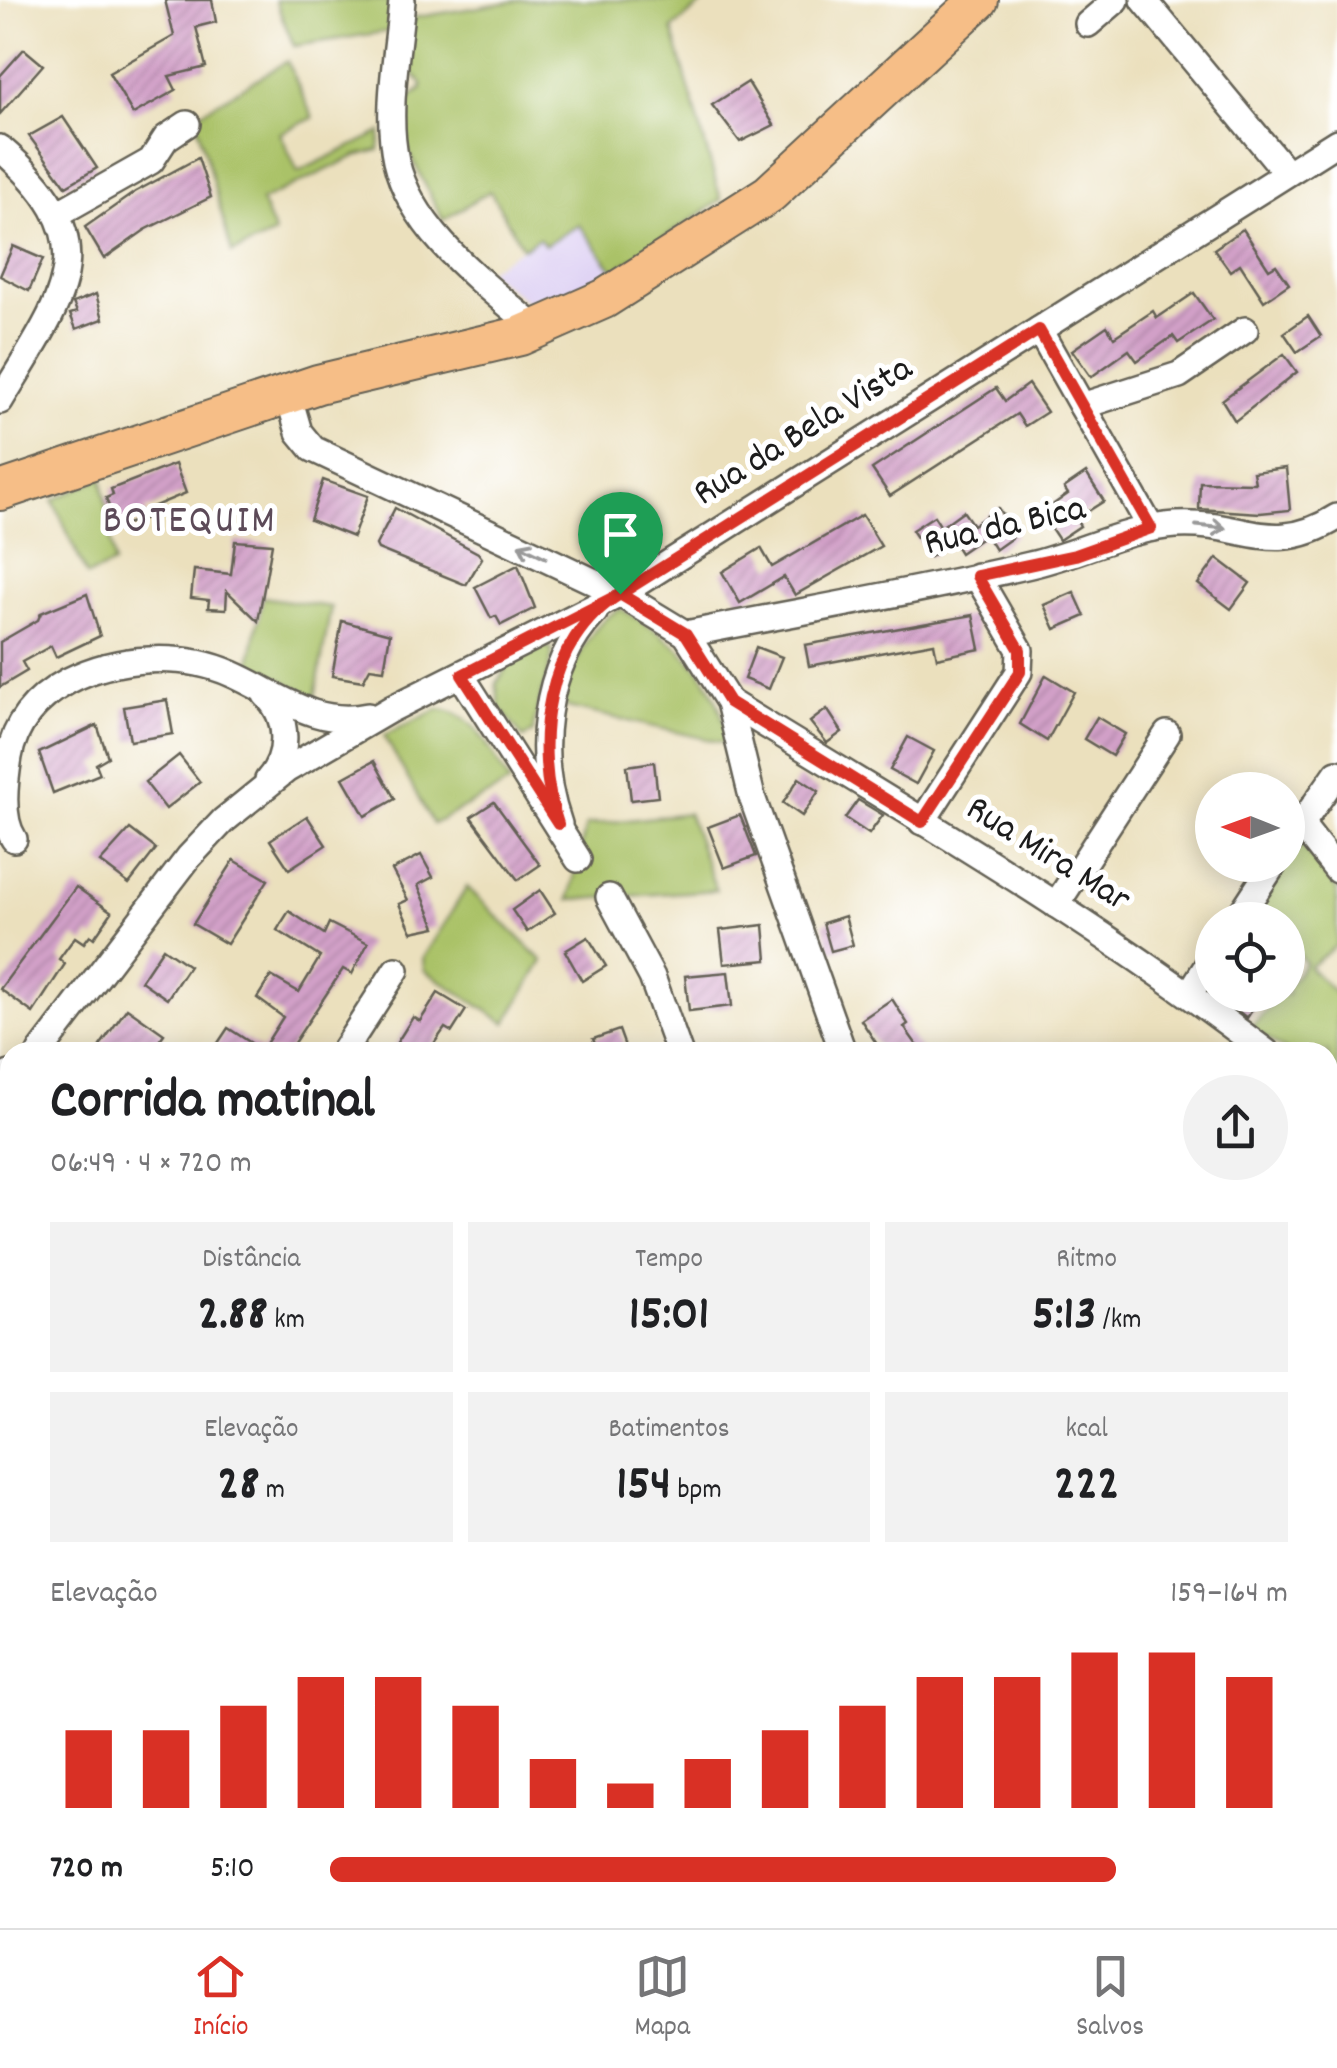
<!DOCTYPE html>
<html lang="pt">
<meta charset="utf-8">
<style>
:root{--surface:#fff;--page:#f2f2f2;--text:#202124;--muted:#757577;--line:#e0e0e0;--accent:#d93025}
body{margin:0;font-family:Dekko,sans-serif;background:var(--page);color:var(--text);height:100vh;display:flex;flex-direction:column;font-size:38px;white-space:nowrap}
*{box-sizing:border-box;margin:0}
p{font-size:32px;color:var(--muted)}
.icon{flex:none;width:55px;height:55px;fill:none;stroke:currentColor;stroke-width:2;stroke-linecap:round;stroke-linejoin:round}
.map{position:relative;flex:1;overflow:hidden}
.panel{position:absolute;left:0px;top:1042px;width:1338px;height:888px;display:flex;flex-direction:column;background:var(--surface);border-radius:30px 30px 0 0;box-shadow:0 5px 25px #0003}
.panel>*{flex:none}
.needle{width:65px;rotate:271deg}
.controls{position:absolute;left:1195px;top:772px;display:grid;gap:20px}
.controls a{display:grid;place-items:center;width:110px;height:110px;border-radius:50%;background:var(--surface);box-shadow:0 5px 25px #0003;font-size:50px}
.pin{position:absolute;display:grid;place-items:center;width:85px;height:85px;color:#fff;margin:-102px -42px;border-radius:50% 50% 50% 0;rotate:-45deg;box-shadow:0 0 10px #0007}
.pin .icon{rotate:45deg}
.round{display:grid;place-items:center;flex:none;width:105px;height:105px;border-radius:52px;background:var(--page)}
.head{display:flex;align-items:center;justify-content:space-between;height:170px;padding:0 50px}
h1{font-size:55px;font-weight:700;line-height:75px}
.stats{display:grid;grid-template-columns:repeat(3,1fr);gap:15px;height:170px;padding:10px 50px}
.stats div{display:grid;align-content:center;border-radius:0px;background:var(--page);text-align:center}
.stats b{font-size:50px;font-weight:700}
.stats small{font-size:28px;font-weight:400}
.stats p{font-size:28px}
.chart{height:280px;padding:20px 50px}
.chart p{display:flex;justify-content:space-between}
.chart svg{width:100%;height:180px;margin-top:10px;stroke:var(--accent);stroke-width:6}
ul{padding:0 50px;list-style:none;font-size:32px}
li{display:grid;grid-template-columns:160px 120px 1fr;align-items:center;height:75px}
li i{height:25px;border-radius:12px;background:var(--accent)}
.dock{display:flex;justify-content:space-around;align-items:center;height:140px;border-top:2px solid var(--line);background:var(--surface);font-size:28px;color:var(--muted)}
.dock a{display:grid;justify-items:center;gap:5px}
.dock .current{color:var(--accent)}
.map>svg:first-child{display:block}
.built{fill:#e0d4f4}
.green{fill:#aac267;stroke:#636f42;stroke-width:2.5}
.forest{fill:url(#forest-crowns);stroke:#52623c;stroke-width:2.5}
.building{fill:url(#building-hatch)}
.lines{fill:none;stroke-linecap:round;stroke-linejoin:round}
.minor-casing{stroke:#646154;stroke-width:30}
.primary-casing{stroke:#646154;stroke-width:42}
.minor{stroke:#fff;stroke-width:25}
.primary{stroke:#f6be87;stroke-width:38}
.oneway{stroke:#999}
.route-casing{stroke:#fff;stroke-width:20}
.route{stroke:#d93025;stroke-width:12}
.labels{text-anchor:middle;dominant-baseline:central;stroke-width:10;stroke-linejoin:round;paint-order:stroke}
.street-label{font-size:38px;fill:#1c1c1c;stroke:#fff}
.neighbourhood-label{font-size:40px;letter-spacing:2.5px;fill:#5c4a58;stroke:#fff}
</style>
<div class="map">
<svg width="1337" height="1928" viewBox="0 0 1337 1928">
<defs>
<pattern id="forest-crowns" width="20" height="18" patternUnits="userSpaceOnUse" patternTransform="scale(2.5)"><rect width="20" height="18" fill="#87a85c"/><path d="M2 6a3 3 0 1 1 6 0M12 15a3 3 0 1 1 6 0" fill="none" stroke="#6e884b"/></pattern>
<pattern id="building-hatch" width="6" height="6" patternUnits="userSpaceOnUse" patternTransform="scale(2.5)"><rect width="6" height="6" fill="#d2a0c8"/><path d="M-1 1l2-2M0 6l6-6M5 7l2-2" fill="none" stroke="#b489ab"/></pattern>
</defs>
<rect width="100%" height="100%" fill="#fff"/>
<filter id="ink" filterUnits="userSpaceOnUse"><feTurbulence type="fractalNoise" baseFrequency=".01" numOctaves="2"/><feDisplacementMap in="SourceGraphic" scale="20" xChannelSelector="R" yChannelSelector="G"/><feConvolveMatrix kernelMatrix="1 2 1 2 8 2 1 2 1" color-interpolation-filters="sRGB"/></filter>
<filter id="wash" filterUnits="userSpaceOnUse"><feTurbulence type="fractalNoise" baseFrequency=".0048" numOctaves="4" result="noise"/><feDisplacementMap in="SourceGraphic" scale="40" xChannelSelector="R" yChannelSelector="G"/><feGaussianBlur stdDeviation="2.25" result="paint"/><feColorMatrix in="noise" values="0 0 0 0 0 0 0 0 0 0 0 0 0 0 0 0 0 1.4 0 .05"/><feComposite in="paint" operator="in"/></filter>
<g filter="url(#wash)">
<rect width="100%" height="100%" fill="#ebe0bd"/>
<path class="built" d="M579,225L614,271L536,309L487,270L540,238L545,245Z"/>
<g class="green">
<path d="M275,0H394L391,31L294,46Z"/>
<path d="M521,0H707L672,29L721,200L614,271L579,225L545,245L539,238L523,248L490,191L443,220L402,139L406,100L422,89V83L409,70L406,28L412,18Z"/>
<path d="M287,61L313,118L280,133L298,172L381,132L379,150L356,156L261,201L275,234L232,253L195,116Z"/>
<path d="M102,477L114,564L87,576L53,500Z"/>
<path d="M262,597L331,607L315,697L250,663Z"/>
<path d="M621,609C680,644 718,672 728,744L567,707L563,702C570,671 590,621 621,609Z"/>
<path d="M543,646L552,648C553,671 535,705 533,732L523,738L500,708L496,684L510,663Z"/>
<path d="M439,709C475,711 492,755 510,783L433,824L384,735Z"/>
<path d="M688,813L716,890L569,900L586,825Z"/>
<path d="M1301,843L1337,890V945L1309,967L1337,995V1072L1328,1080V1052H1287L1251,1027L1281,995H1288V986L1305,963L1288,939V920L1252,916Z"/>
<path d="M467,887L543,961L506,1023L424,970L423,958Z"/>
<path d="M0,1206L10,1207V1887L0,1886Z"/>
<path d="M1051,1920H1211L1214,1928H1061Z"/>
</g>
<g class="forest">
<path d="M0,1887H10V1920H179L228,1928H0Z"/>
<path d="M414,1920H863L873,1928H412Z"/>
</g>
<g id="blocks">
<g class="building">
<path d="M165,0H212L216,22L196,27L206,67L169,76L176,90L133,114L109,73L174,36Z"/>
<path d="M24,49L43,65L0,114V76Z"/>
<path d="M748,82L774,125L740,142L712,105Z"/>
<path d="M63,117L97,168L66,186L29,136Z"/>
<path d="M198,158L211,197L145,230L104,259L85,227L135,192Z"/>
<path d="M1243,229L1269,269L1276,265L1289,284L1264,301L1240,264L1230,271L1214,249Z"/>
<path d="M13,246L43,259L29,291L0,276Z"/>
<path d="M1194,293L1213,320L1178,343L1173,336L1137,361L1129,350L1091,377L1072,350L1107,326L1114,337L1153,311L1157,318Z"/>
<path d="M96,294L103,319L76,329L70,314L77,312L73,303Z"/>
<path d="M1308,316L1321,336L1297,352L1284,333Z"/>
<path d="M1284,354L1297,372L1235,421L1222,400Z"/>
<path d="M1028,384L1047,412L1025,426L1017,414L890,496L872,469L996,388L1005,401Z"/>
<path d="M175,464L186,493L145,510L147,518L116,527L106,498L113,495L111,489Z"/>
<path d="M1286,468L1290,510L1260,513L1199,509L1200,482L1255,483L1253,472Z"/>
<path d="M1086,473L1104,501L1076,519L1080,526L1059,540L1041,513L1068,494L1064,488Z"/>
<path d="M323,480L368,496L353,537L310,520Z"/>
<path d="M395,508L478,553L482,558L466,585L378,549L376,545Z"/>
<path d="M998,508L1016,535L995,550L986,535L960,553L953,542L930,557L912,530L934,516L941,527L963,511L973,525Z"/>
<path d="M862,515L881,546L795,595L784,577L740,603L722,572L761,548L772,567Z"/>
<path d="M235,541L272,544L258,621L227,591L226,609L208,608L209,600L191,598L194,570L231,574Z"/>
<path d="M1217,558L1250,583L1231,609L1198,584Z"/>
<path d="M518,565L535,608L501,625L496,616L491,618L475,587Z"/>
<path d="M1074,592L1085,616L1055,629L1044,605Z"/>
<path d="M87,594L100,636L56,657L51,646L22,662L27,671L0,687V642L38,620L41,613Z"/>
<path d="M973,615L980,649L937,658L934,643L809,666L805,645Z"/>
<path d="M342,621L390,634L384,670L370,668L363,681L332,676Z"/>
<path d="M756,647L782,657L769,689L744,679Z"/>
<path d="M1046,675L1074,692L1047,741L1020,724Z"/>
<path d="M167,700L173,734L130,741L124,707Z"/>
<path d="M827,709L842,732L827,743L810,722Z"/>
<path d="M1097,717L1125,734L1112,756L1084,739Z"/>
<path d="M97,725L108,757L96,764L100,774L53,793L39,753Z"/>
<path d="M908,737L934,751L916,784L890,770Z"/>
<path d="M179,755L200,782L166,809L145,782Z"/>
<path d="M374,761L395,799L365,816L343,778Z"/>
<path d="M654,762L658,797L631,800L627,766Z"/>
<path d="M799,778L819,791L802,816L783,803Z"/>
<path d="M858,800L883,815L869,834L845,818Z"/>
<path d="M494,802L540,865L518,880L471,817Z"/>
<path d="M740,815L756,856L724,868L708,827Z"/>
<path d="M307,816L326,845L289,869L270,840Z"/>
<path d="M130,829L156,849L129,884L100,862Z"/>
<path d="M421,855L433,877L418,885L436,927L412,932L399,904L408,900L392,870Z"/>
<path d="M234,860L268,880L227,944L193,924Z"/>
<path d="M76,887L112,912L94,938L90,935L84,943L75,937L59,959L65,964L33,1013L0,989Z"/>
<path d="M540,890L555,913L527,932L512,910Z"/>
<path d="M289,911L324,934L329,923L368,943L352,974L343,969L288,1052H212L228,1028L262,1050L283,1017L257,998L271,976L299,992L320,957L277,930Z"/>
<path d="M845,916L853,945L831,951L823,923Z"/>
<path d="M764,925L767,960L724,964L720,930Z"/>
<path d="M588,937L606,966L582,981L565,951Z"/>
<path d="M163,948L189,966L167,999L141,981Z"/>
<path d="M728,972L732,1006L689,1011L685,976Z"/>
<path d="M438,993L466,1010L452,1032L445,1028L428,1052H391L413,1017L420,1021Z"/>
<path d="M1217,995H1262L1247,1018Z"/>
<path d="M892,999L908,1024L904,1027L922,1052H882L861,1020Z"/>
<path d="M127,1008L164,1034L151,1052H109L100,1046Z"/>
<path d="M619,1030L627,1052H598L593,1039Z"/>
</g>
</g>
</g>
<g filter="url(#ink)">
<use href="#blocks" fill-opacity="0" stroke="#646154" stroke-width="2.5"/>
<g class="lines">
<g class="minor-casing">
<g id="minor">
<path d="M402,0C398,51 385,111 396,161C412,232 486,285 538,330"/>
<path d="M1144,0L1287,173"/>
<path d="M1088,24L1116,0"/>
<path d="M0,148C111,243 64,295 0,401"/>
<path d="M59,213L151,161L166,138L187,124"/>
<path d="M1039,330L1151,528"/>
<path d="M288,394L299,432L313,449L620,594L686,634L729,702L752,797L843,1052"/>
<path d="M1082,406L1179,375L1245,330"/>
<path d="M686,634C801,611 916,592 1030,565C1078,554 1127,528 1176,525C1244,521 1272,558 1337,517"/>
<path d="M461,675L578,859"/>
<path d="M266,695C289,718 290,755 268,780"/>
<path d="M729,702C911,814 1097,922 1266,1052"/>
<path d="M922,822L1019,672L1020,650L977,576"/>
<path d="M1300,823L1337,870"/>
<path d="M559,824C535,756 542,668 594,613"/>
<path d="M14,839C0,818 5,782 9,757C15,722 37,698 68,681C116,656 182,652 232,674C278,694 313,727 368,716"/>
<path d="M1288,843L1337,773"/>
<path d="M609,897L652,977L679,1052"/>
<path d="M1056,905L1167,734"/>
<path d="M1237,920L1273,865"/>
<path d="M1190,993L1212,958"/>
<path d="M40,1052L189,857L223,821L286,770L391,709L620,594L1337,142"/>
<path d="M343,1052L396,970"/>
<path d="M0,1079L10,1074"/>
<path d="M1328,1115L1337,1127"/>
<path d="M1328,1228L1337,1223"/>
<path d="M1328,1387L1337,1398"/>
<path d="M1328,1617L1337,1622"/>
<path d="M292,1920L293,1928"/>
<path d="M895,1920L900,1928"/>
<path d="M1030,1920L1038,1928"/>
<path d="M1326,1920L1329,1928"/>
</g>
</g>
<g class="primary-casing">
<path id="primary" d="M0,491L318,384L520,336L604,299L769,194L979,0"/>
</g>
<use href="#minor" class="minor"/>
<use href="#primary" class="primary"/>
</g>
<defs><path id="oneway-shaft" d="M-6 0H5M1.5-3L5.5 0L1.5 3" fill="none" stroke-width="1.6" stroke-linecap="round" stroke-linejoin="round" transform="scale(2.5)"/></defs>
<g class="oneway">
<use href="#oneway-shaft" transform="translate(1211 527) rotate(6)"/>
<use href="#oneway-shaft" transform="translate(532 551) rotate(-154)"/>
</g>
</g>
<g class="lines" filter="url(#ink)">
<g class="route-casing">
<path id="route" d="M620,594L462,675L558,824C532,748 544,639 620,594L686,634L729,702L922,822L1020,672V650L977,576L1075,555L1151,528L1039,330L620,594"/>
</g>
<use href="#route" class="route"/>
</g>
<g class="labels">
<g class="street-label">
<text transform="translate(804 433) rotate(-32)">Rua da Bela Vista</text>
<text transform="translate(1005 528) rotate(-13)">Rua da Bica</text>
<text transform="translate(1047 856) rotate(32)">Rua Mira Mar</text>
</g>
<g class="neighbourhood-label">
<text x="190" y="523">BOTEQUIM</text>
</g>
</g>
</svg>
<div class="controls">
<a><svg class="needle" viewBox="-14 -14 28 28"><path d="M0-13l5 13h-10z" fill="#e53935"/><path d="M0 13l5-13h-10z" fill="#757577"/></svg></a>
<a><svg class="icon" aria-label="locate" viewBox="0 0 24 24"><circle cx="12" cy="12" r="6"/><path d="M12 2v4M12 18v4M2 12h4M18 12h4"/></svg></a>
</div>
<div class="pin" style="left:620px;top:594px;background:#1e9e55"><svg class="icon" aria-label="arrive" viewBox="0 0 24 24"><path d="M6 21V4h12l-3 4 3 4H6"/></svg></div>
<section class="panel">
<div class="head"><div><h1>Corrida matinal</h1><p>06:49 · 4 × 720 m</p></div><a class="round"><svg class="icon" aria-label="share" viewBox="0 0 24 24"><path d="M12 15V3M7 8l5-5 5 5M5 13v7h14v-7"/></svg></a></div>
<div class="stats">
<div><p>Distância</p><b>2.88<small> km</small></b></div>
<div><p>Tempo</p><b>15:01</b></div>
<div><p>Ritmo</p><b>5:13<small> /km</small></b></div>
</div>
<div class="stats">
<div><p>Elevação</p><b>28<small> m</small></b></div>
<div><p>Batimentos</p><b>154<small> bpm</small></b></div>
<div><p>kcal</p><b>222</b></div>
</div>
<div class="chart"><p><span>Elevação</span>159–164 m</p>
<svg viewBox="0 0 160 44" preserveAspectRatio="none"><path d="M5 44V25M15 44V25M25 44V19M35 44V12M45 44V12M55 44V19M65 44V32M75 44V38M85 44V32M95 44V25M105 44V19M115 44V12M125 44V12M135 44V6M145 44V6M155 44V12"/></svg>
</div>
<ul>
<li><b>720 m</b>5:10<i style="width:82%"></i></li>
</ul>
</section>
</div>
<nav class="dock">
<a class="current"><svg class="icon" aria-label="home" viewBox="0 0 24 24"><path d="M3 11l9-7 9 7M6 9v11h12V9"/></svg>Início</a>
<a><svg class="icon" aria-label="map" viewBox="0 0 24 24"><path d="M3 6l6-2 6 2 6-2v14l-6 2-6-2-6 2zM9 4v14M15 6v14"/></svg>Mapa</a>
<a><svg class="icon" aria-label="saved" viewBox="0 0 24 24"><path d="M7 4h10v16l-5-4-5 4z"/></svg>Salvos</a>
</nav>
